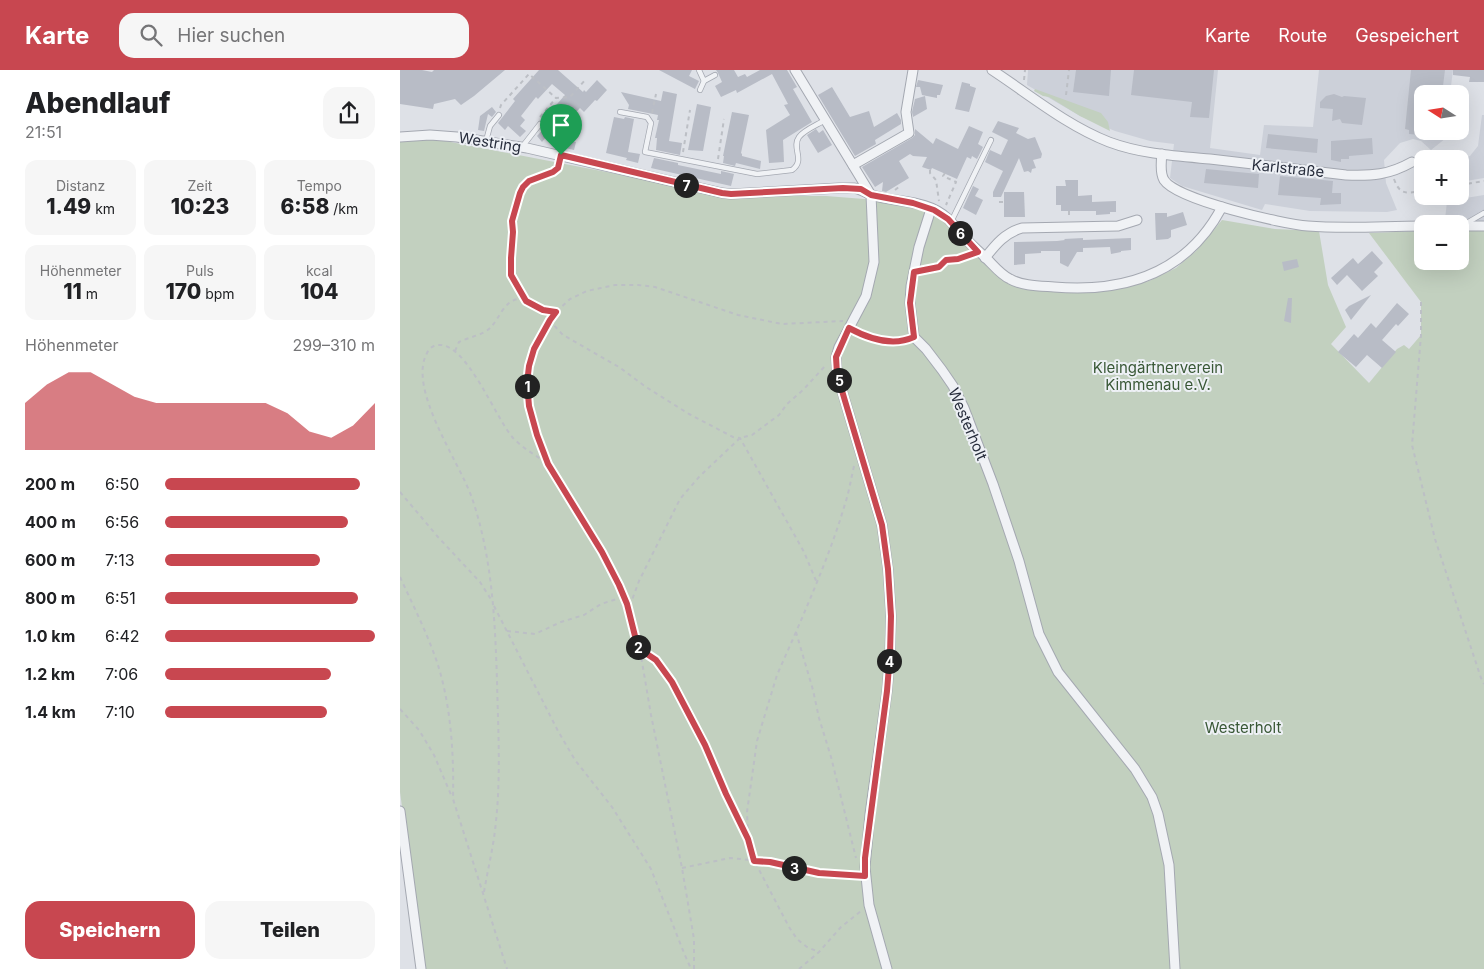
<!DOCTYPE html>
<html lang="de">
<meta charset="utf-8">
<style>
:root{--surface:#fff;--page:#f6f6f6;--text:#202124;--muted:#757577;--accent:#c84750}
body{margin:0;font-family:Inter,sans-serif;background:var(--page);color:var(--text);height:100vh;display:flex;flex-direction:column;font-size:19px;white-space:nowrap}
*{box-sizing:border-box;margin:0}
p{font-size:16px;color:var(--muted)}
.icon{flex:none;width:28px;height:28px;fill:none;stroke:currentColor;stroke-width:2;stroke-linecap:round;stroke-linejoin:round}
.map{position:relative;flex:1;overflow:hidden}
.drawer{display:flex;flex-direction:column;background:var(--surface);width:400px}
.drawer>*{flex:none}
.needle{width:32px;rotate:282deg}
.buttons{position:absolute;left:1014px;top:15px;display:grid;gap:10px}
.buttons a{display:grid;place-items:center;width:55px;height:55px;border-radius:10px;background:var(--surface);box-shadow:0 5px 20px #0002;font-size:25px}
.pin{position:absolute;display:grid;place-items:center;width:42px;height:42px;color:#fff;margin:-51px -21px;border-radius:50% 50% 50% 0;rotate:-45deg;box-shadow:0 0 5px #0007}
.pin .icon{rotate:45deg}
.km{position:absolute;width:25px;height:25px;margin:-12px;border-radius:50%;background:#222;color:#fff;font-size:14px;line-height:25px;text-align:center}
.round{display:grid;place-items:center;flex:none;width:52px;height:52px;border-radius:15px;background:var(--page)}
.headline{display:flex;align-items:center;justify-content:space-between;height:85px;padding:0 25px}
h1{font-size:28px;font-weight:800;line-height:38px}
.stats{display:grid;grid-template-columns:repeat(3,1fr);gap:8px;height:85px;padding:5px 25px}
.stats div{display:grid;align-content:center;border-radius:12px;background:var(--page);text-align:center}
.stats b{font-size:21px;font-weight:800}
.stats small{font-size:14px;font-weight:400}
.stats p{font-size:14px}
.chart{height:140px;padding:10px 25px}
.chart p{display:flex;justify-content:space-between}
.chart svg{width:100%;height:90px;margin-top:5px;fill:var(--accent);opacity:.7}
.button{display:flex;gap:10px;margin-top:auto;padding:10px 25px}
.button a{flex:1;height:58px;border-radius:15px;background:var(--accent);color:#fff;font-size:20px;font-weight:800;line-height:58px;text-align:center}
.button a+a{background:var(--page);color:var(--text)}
ul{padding:0 25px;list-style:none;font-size:16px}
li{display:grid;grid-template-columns:80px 60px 1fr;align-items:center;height:38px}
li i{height:12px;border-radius:6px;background:var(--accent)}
header{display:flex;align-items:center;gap:30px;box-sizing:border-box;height:70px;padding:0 25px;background:var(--accent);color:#fff}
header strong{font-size:24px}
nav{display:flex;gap:28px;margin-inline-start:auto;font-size:18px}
.search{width:350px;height:45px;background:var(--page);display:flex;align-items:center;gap:12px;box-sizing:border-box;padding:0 18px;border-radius:15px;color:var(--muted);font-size:19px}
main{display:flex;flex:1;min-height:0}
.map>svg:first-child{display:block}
.built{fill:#ccd0d9}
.green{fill:#c2d0bf}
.building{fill:#b8bcc6}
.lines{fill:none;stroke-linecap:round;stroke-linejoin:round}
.service-casing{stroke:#a4a8b1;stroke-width:6}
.minor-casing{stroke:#a4a8b1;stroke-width:11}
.path{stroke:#bcbfc5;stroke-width:2;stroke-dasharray:4 4;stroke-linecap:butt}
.service{stroke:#f0f2f5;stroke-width:4.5}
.minor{stroke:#f0f2f5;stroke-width:9}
.route-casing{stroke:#fff;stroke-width:10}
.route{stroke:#c84750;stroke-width:6}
.labels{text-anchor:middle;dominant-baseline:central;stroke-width:4;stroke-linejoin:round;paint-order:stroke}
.street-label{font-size:15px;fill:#282e3d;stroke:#edf0f5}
.park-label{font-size:15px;fill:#395836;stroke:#edf0f5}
</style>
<header>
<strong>Karte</strong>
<div class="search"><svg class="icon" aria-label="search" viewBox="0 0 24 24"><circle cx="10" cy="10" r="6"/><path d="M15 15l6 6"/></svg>Hier suchen</div>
<nav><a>Karte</a><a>Route</a><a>Gespeichert</a></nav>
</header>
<main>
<section class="drawer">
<div class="headline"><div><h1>Abendlauf</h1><p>21:51</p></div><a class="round"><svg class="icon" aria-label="share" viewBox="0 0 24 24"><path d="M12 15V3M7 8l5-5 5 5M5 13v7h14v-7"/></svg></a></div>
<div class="stats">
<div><p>Distanz</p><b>1.49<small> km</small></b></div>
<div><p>Zeit</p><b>10:23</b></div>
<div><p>Tempo</p><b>6:58<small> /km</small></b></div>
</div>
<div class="stats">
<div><p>Höhenmeter</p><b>11<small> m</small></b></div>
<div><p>Puls</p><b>170<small> bpm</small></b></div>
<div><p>kcal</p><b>104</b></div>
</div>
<div class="chart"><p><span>Höhenmeter</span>299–310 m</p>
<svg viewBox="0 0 160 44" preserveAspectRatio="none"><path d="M0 44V21L10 12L20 6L30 6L40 12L50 18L60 21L70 21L80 21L90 21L100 21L110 21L120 26L130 35L140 38L150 32L160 21V44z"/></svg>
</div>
<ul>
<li><b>200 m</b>6:50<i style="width:93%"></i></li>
<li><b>400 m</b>6:56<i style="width:87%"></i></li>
<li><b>600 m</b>7:13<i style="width:74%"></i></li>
<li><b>800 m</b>6:51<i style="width:92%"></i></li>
<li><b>1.0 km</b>6:42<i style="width:100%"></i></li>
<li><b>1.2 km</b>7:06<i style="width:79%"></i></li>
<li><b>1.4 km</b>7:10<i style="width:77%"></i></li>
</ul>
<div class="button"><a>Speichern</a><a>Teilen</a></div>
</section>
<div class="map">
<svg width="1084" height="899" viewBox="0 0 1084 899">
<rect width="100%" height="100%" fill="#dee1e7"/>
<g class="built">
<path d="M628,0H818L810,78L860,85L864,55L913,57L919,0H1053L1050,24H1022V61H1046V68L1031,80L1021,71L1013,69L1000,73L984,90L986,113L997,140L987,142L910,141L865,134L862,140L782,116L770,108L774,74L750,71L715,61L680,46L627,15Z"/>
<path d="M1082,45H1084V108L1060,112V89H1054L1070,86L1078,76Z"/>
<path d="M1084,125V151L1045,150L1047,131Z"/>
</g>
<g class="green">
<path d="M635,19L701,43L708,52L710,61L680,46L649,27L643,26L634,21Z"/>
<path d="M30,68L331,126H426L477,130L523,140L539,147L554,160L584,193L609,212L623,217L660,222L712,220L749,211L776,198L796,181L822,150L875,159L919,161L928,215L946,257L931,274L969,313L997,279L1004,275L1009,279L1021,265V232L969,163L1022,161V191H1060V160L1084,159V899H24L0,722V70Z"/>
</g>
<g class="building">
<path d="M0,0H22L32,2L34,0H105L74,26L61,35L55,29L34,34L33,39L0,34Z"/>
<path d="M139,0H158L183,22L184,20L186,22L197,10L207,20L197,31L195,30L184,42L180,38L168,51L165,48L154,60L165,70L176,72L174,80L161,77L148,65L142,72L137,66L148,54L143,50L165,25L152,14L138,29L136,27L121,46L125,50L120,56L126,61L120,67L108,56L105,60L98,53L115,31L113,29Z"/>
<path d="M259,0H292L289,6L299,11L295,19Z"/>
<path d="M316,0H334L338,7L345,4L347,7L360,0H387L397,17L393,19L412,52L383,70L384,92L369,93L366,60L390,45L384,35L388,34L372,4L337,23L336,20L321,27L315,16L322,12L318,3Z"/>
<path d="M676,0H711L709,26L673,22Z"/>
<path d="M734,0H814L809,48L790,47L792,32L731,25Z"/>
<path d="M1011,0H1045L1042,24H1022V65L1009,64V60L1005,59Z"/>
<path d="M1053,0H1084V12H1069L1070,7L1053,5Z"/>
<path d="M518,10L543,15L540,25H537V28L522,25L520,17H516Z"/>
<path d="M562,12L570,14V16L576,18L569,42L555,39Z"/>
<path d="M432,17L450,47L469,41L474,57L497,43L501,50V54L475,70L476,74L455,86L418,25Z"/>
<path d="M263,21L277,24L269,71L282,73L280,85L256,80L257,68H255L259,50H257L258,45L228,39L229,35L221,22L261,31Z"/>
<path d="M934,24L942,27L944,26L966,28L962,55L942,53L940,49L932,51L933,39L920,38V32L926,26Z"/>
<path d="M525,26L527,39L513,47L512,42L515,29Z"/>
<path d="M297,34L311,37L303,81L288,80Z"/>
<path d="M92,37L96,42L92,47L88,44L84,61L78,60L80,46Z"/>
<path d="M332,42L349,45L341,83L342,84V86L361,91L360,99L336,93L335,96L323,93L324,86H323Z"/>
<path d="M214,47L224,49L225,47L234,49L228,82L240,84L238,93L226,90L227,88L206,83Z"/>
<path d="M598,51L619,58L616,63L628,69L635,67L642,84L641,88L633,90L636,98L632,99L631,103L628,101L624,102L619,88L601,127H593V122L603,101L585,92L590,80L601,85L608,70L592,62Z"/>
<path d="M569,56L583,62L578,74L583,77L577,89L572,86L571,89L567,87L557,109L532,98L531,100L522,97L527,87L513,86L510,84L499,91L509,108L486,122L482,121L483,112L475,117L462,97L512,68L515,65V59L533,74L536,68L558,79Z"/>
<path d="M416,59L419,63L423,60L432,75L418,83L407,65Z"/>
<path d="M868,64L918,69L917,83L866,78Z"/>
<path d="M972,68L973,84L949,86V89H941V92L931,90V71Z"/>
<path d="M254,88L278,93V95L321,104V101L334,104L331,116L251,98Z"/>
<path d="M806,99L859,104L858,118L804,113Z"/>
<path d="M880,106L933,111L932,123H941V134L920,135L921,128L878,125Z"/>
<path d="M665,110H678V126L692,125V132L716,131V142H710V144L696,145V141H661V135H656V116H666Z"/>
<path d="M573,116L579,119L575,126L583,130L576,145L563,138Z"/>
<path d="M604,122H624L625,147H604Z"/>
<path d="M783,142L787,155L771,160V167L768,169L756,170L755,143H767V147Z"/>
<path d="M683,168V170L731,168V180L721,181V182L711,184L710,177L683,178V182H677L668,197L660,193V181H641V183L625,184V194L614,195V172L657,171L665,170L664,169Z"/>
<path d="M972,181L983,193L974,202L978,206L962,221L947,205L937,215L931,208L953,188L958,194Z"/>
<path d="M897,189L899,197L884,201L882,192Z"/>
<path d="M971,225L951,250L945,240L949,236Z"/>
<path d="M888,228H892L891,253L884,251Z"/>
<path d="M997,233L1009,244L998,256L996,254L982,270L996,282L982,298L967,285L956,297L938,282L954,264L958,268L971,253L976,258Z"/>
</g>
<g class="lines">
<g class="service-casing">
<g id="service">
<path d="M299,0L304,11L315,5"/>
<path d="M300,20L304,11"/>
<path d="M220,42L247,47L251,53L245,82L357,104L392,100C406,90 391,78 399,67C404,60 417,55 425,50"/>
<path d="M86,71L90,56L99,45"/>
<path d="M122,77L140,54"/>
<path d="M551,152L591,70"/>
<path d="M1065,154L1084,143"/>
</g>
</g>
<g class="minor-casing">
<g id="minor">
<path d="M395,0L471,125L474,192L466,226L439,277L436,287L437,304L482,455L488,499L491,546L490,584L487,621L470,744L465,797L469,835L487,899"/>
<path d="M592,0C630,25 666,55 709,72C741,84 776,86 810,89C855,94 901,100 946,105C972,106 989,105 1012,92"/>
<path d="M0,67L30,65L57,67L127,78L322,123L331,124L439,118C444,118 449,118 454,118C461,119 465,123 472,125C496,133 527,129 547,148C553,153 557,160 562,165C570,174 579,181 587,189C594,196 601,205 610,209C622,216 640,216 654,217C726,223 787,203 822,137"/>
<path d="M762,84C761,92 760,103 764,110C777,130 883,154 908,156C946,159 985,156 1022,156"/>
<path d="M453,95L509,63L506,42L513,0"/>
<path d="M531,139L519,177L511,216L510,233L514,267L526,279L542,300L553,316L564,338L593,414L619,491L639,564L658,602L735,699L752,727L758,744L769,795L775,899"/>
<path d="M1060,156H1084"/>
<path d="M585,188C596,174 605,163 622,158L718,156L737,150"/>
<path d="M0,741L21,899"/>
</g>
</g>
<g class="path">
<path d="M624,10L625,0"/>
<path d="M666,25L669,0"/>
<path d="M100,38L101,35L129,4L156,28L170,27L186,9"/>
<path d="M252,43L256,24"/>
<path d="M140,47L156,28"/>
<path d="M283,82L290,40"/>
<path d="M318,89L324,49"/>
<path d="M530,100V103L536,110L539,131"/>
<path d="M545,103L543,106L556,112L546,135"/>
<path d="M994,109C1000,126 1007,123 1022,121"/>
<path d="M1060,115L1084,111"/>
<path d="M495,120L500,116L499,115"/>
<path d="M599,132H604"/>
<path d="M669,141V149"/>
<path d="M523,200L539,197L546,190L558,189L570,186"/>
<path d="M126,231L111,205V188L113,162L112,151L120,123L123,117L129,111L153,102L158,98L159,94"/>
<path d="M1021,232V265L1012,375L1035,469L1081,608L1084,614"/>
<path d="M149,250L163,265L219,297L246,317L289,344L333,367L340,368L404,482L417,513"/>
<path d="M458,262C471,270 492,274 506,271"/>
<path d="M55,281L59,272C69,267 84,265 91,257C99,249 104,231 118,229C127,229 135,237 143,240C147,241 151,241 155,242"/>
<path d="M454,396C451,409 449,422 445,434C432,478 414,520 396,562L413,620L419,648L431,687L456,788"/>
<path d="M0,422L38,467L80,512L92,531"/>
<path d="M0,507C13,535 27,563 37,592C51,635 54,684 53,729L107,899"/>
<path d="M227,534L232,530L239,511L280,429L299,407L340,368L352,365L379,345L387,334L403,320L426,295"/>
<path d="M94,536L158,661L175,690L212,737L251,799L284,883L291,899"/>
<path d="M107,561L135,564L161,552L184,545L201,534L223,527"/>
<path d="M396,562L377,605L357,671L347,742L348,769L355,792L389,857L397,869L407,877L419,882"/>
<path d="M239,578L256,589L272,612L305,675L326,724L347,767"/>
<path d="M0,639L19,660L34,685L52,727"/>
<path d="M282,798L330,788L369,792L419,803L457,805"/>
<path d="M84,822C88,798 94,775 96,751C101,704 98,657 97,611C95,548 92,487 72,428C60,393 7,319 27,283C29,279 33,275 38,275C67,272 96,350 114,369C124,379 137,386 148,394"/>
<path d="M294,899V869L282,798L251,645L241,586L234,561L227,534L213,504L148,394L137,365L129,336L127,313L129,296L133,279L149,250L156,242L170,229L187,221L215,215H238L255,217L338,245L382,254L443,251"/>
<path d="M399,899L419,882L441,857L461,841"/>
</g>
<use href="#service" class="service"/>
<use href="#minor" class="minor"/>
</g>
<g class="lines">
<g class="route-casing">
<path id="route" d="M161,85L322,123L331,124L443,118L461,119L471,125L513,133L534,140L548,149L578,182L558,189L546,190L539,197L514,202L510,233L514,267C492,277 469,269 449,258L436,287L437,304L482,455L488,499L491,546L490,584L487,621L465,788V806L419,803L370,792L354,791L348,769L326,724L305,675L272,612L256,590L238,578L227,534L219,515L202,482L148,394L137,365L129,336L127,313L129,296L134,279L150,250L156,242L143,240L126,231L111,205V188L113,162L112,151L120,123L123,117L129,111L153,102L158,98Z"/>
</g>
<use href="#route" class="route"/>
</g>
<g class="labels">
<g class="street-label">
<text transform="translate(90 72) rotate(9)">Westring</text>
<text transform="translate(888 98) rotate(6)">Karlstraße</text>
<text transform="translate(568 354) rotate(67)">Westerholt</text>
</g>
<g class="park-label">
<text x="758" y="297">Kleingärtnerverein<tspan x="758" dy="17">Kimmenau e.V.</tspan></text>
<text x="843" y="657">Westerholt</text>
</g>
</g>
</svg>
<div class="buttons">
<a><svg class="needle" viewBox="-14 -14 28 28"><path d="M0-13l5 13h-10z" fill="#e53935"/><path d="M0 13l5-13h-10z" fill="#757577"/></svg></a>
<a>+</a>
<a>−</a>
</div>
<div class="pin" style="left:161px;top:85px;background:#1e9e55"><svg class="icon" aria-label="arrive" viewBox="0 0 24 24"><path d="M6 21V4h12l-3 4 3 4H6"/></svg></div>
<b class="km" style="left:127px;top:316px">1</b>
<b class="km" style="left:238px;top:577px">2</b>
<b class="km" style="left:394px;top:798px">3</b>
<b class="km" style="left:489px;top:591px">4</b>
<b class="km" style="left:439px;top:310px">5</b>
<b class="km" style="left:560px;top:163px">6</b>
<b class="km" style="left:286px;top:115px">7</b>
</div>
</main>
